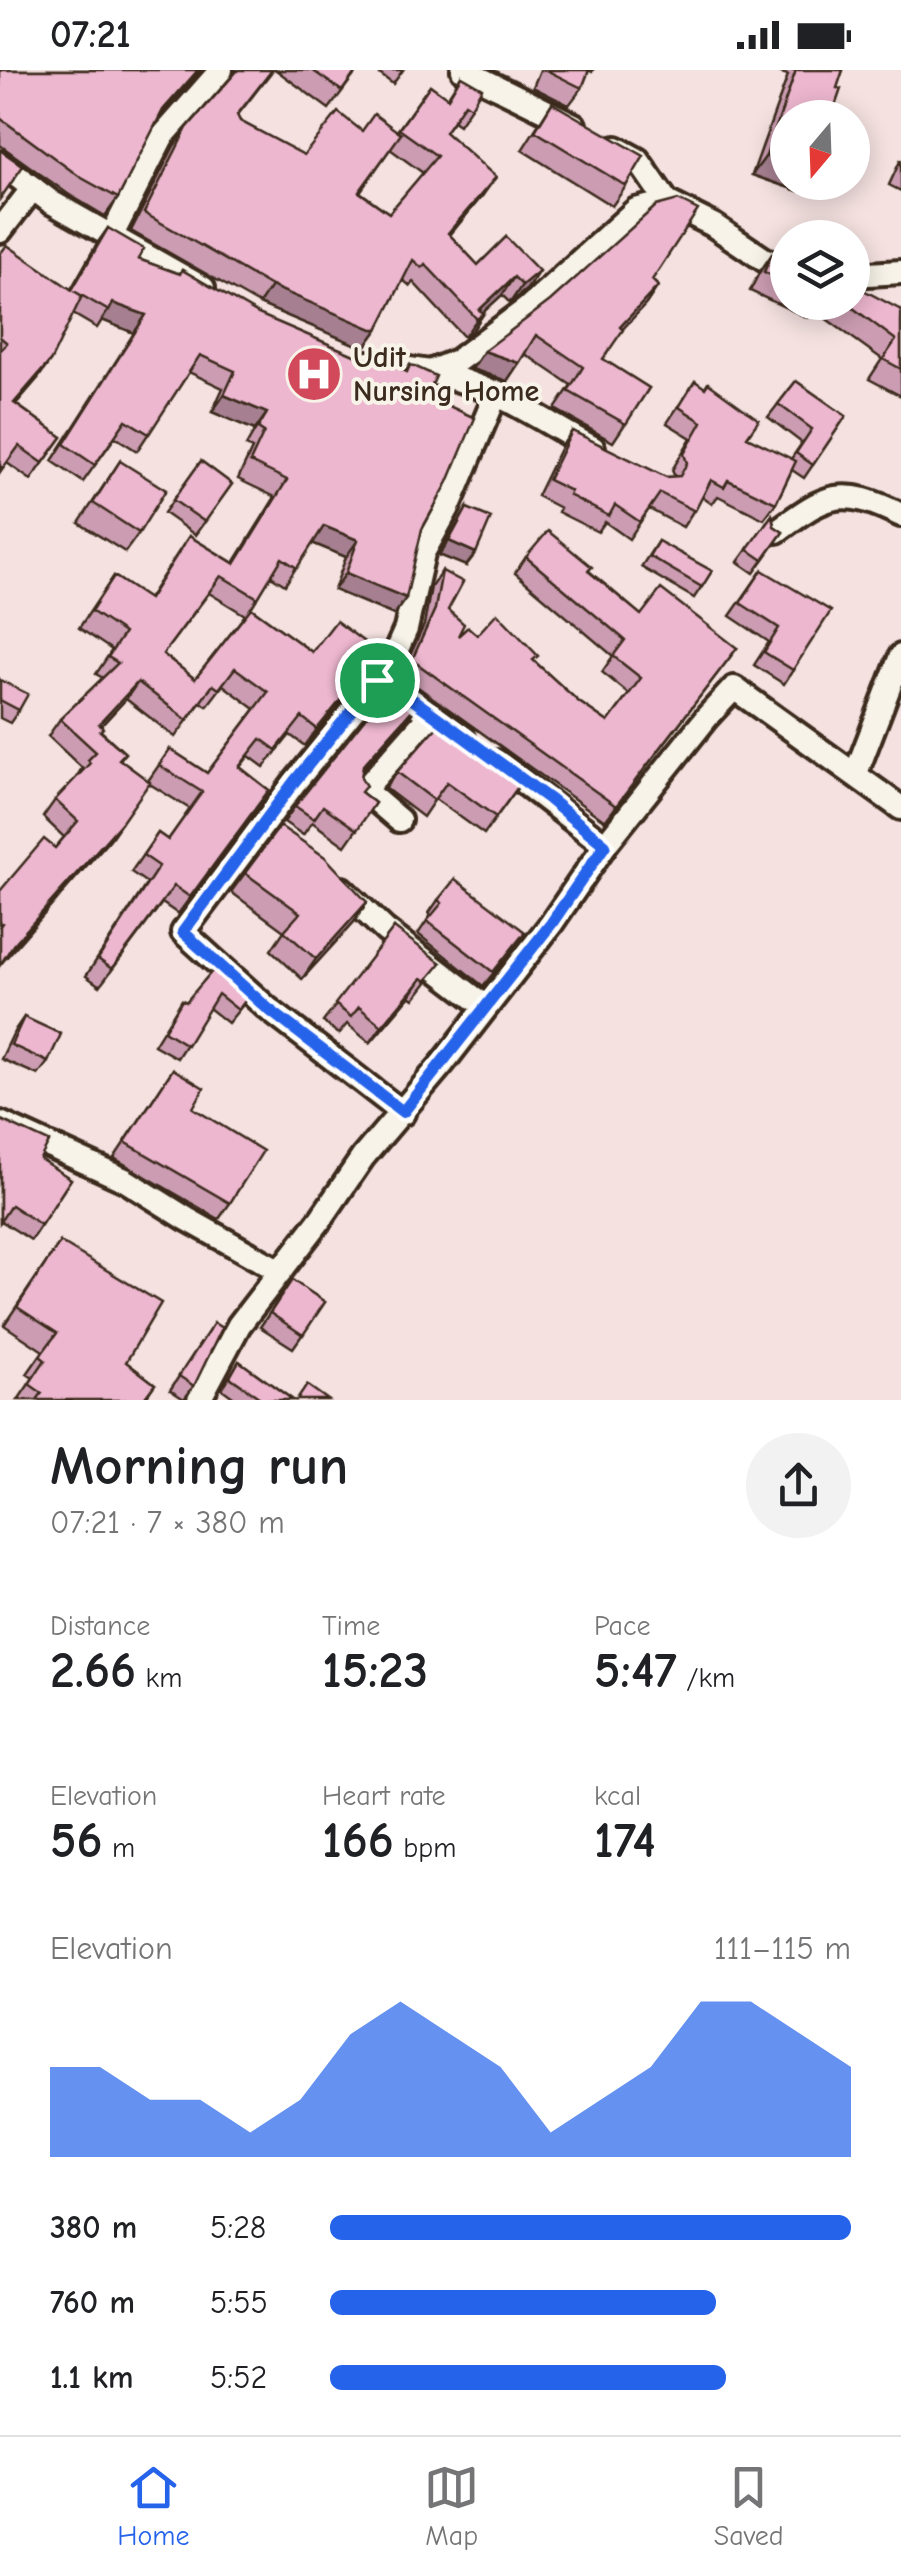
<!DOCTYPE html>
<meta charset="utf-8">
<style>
:root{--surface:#fff;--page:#f2f2f2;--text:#202124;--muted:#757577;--line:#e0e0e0;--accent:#2563eb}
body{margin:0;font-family:"Comic Neue",sans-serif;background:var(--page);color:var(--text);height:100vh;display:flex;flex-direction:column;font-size:38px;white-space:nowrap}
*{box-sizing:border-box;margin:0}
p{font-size:32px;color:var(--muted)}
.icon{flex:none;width:55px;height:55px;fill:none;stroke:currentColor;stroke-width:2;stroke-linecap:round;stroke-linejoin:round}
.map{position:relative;height:1330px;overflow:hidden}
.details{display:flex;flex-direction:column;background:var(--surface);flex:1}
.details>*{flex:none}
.needle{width:65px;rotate:199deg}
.buttons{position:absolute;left:770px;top:30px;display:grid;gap:20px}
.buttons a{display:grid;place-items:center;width:100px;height:100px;border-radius:50%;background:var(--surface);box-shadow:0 5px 25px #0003;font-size:50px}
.pin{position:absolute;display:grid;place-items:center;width:85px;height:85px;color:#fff;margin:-42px;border:5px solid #fff;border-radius:50%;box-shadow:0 2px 10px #0007}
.round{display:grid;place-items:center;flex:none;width:105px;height:105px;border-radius:52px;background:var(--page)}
.headline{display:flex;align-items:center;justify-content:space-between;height:170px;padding:0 50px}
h1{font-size:55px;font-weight:600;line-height:75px}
.stats{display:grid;grid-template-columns:repeat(3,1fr);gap:15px;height:170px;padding:10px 50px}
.stats div{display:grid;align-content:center}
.stats b{font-size:50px;font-weight:600}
.stats small{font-size:28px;font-weight:400}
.stats p{font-size:28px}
.chart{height:280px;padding:20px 50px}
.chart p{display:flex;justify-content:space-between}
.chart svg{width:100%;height:180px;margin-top:10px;fill:var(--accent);opacity:.7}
ul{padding:0 50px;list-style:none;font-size:32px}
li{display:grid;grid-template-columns:160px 120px 1fr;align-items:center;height:75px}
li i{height:25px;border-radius:12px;background:var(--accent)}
.status{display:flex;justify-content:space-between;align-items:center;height:70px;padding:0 50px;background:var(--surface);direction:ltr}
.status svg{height:28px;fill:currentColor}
.dock{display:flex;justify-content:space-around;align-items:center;height:140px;border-top:2px solid var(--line);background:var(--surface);font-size:28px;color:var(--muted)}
.dock a{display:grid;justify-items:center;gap:5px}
.dock .current{color:var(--accent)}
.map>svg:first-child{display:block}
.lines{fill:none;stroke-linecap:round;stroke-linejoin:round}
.street-casing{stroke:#3b2a1e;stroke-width:30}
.street{stroke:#f7f3e8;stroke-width:22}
.wall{fill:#cc9db2;stroke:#3b2a1e;stroke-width:2.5;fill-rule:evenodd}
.shaded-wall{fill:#a68091;stroke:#3b2a1e;stroke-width:2.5}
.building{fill:#edb7cf;stroke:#3b2a1e;stroke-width:2.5}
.route-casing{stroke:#fff;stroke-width:20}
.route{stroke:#2563eb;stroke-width:12}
.labels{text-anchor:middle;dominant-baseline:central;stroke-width:8;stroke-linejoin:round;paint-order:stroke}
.poi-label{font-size:30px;font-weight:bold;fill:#3b2a1e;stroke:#f7f3e8;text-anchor:start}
</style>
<div class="status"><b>07:21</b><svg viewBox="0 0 49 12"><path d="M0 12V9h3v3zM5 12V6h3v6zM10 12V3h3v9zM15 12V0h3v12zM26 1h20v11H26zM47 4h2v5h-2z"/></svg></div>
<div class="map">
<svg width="901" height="1330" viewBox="0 0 901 1330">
<rect width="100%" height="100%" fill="#f4e1e0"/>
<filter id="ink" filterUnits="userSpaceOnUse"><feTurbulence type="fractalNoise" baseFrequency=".01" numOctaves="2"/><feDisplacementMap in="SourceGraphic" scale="20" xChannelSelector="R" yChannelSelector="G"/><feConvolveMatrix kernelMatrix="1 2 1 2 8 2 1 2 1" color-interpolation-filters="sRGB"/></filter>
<g filter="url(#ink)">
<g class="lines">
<g class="street-casing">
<g id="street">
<path d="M463,0L574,55"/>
<path d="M616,78L638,90L667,132"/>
<path d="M0,93L51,132L203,218"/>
<path d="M0,161L33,118"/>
<path d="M112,165L162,67L221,0"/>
<path d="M852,205L901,202"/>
<path d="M368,293L430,302L457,291L528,238L636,140L667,132L713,155L765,190L788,196"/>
<path d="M430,302C498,317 534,346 593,378"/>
<path d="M777,461C828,423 842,416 901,445"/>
<path d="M395,620L463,668"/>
<path d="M497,692L605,775"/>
<path d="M856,703L901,586"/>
<path d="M399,750L364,720L431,644"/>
<path d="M342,819L385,860L486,937"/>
<path d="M403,1043L267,938L183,862L295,712L390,595L406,559L423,483L449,436L497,322"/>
<path d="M0,1053L125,1110L187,1149L280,1201"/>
<path d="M199,1330L239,1255L320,1150L363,1087L443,993L551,854L605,775L707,647L734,618L901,738"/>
</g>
</g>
<use href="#street" class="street"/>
</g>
<g class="wall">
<path d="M0,0H201L158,48L118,128L105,146L68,124L0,75Z"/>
<path d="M235,0H273L237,46L240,51L304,85L362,61H397L430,15L447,28L461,6L471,37L459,55L453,51L445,62L483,125L450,165L478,195L506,167L527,219L510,233L502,225L483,242L484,243L472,261L464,267L413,212L410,216L403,210L378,259L365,277L359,276L259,234L131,161L174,76L187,58L234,4ZM390,79L423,103L389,143L360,122Z"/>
<path d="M276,0H358L329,39Z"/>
<path d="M374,0H403L393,14Z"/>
<path d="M540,0H593L592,2L589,0L582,18L569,35L533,17Z"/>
<path d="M782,0H843L798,121L752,105L788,5L781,3Z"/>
<path d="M552,33L626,116L612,136L522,80Z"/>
<path d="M901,89V121L889,115Z"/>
<path d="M108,158L138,189L179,204L182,200L258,244L361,288L406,301L410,295L427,326L422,459L394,545L334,520L346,487L312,473L285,515L271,506L251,538L312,582L379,583L305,676L290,665L264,697L249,686L240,697L269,720L178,844L162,833L100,916L86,906L147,813L131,802L158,763L168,770L190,739L148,713L110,769L0,895V821L55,778L64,767L43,747L55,730L76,708L82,698L48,666L60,649L103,608L96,604L112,580L79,558L114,506L148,529L189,466L234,493L275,427L238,409L252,379L246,376L255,360L212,342L223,318L189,302L137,381L115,367L83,412L52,391L134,263L102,250L97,258L73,244L39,307L16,334L62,367L31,410L7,393L0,403V184L71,219L96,175ZM209,523L245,545L195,609L163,584ZM223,615L255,639L207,703L170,679L148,711L120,690L125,683L101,661V656L126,629L175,667L201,632L207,636Z"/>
<path d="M772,184L788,188V232H852L901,240V326L869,309L882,289L814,240L808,248L750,221L759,203Z"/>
<path d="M652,210L658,216L646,234L622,259L603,289L649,318L613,372L555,339L571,315L525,284L507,311L472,299L484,281Z"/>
<path d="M695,311L747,367L791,389L802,373L768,347L796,311L846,346L804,408L792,400L776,433L764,449L718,426L712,434L702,427L683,457L649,439L629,469L605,452L598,462L558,442L560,438L537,426L561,377L572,361L666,407H675L672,400L691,368L667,353Z"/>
<path d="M120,391L139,463L125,482L79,453Z"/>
<path d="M201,391L232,414L195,465L164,443Z"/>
<path d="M467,438L466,496L439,485Z"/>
<path d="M772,445L774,456L783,462L754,503L738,492Z"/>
<path d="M658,471L712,501L694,528L641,497Z"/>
<path d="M526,487L589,501L641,545L737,578L605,751L401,605L424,555L431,517L442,501L448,540L458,566L477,565L534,591L579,632L608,652L629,624L602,602L613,586L515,503Z"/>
<path d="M762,500L793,600L784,614L754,595L769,572L730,546Z"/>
<path d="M0,610L19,640L10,653L0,648Z"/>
<path d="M421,630L410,646L362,699L361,722L375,733L345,776L312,752L303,765L284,752L295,736Z"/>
<path d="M397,702L526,706L484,764L435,729L423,747L385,718Z"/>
<path d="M245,803L367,832L354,852L302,909L271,880L284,861L231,822Z"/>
<path d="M438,830L516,875L483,916L418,864L431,845L429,843Z"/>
<path d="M394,858L428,911L414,929L410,926L370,973L347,954L339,964L323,952Z"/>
<path d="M219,893L252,922L242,936L228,953L209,938L177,988L154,975L182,930L186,932Z"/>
<path d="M24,947L48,992L38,1005L1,989L15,960Z"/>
<path d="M173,999L193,1038L230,1133L219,1149L114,1088Z"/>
<path d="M0,1052L40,1089L71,1109L31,1170L1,1151L0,1153Z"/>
<path d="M60,1172L126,1292L155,1314L144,1330H18L33,1308L27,1304L43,1281L4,1255Z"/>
<path d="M292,1210L325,1232L293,1278L260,1257Z"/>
<path d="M214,1253L194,1316L184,1329L170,1320Z"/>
<path d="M239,1291L293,1330H237L222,1319Z"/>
</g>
<g class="shaded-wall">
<path d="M198,0H201L150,57L163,40Z"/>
<path d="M766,86L788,94V112H804L798,121L752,105Z"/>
<path d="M496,107L483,125L436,181L448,163Z"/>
<path d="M539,201L527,219L510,233L522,215Z"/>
<path d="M514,207L502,225L476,249L479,240Z"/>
<path d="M271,216L378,259L365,277L359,276L259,234Z"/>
<path d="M658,216L646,234L608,275L620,257Z"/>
<path d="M113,233L146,245L134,263L102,250Z"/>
<path d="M484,243L472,261L464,267L477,249Z"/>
<path d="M484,281L519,293L507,311L472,299Z"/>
<path d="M51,290L39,307L2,350L14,333Z"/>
<path d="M224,325L267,343L255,360L212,342Z"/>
<path d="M324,456L358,470L346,487L312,473Z"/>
<path d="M449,471L476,483L466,496L439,485Z"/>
<path d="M346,503L406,528L394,545L334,520Z"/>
<path d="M379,583L367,600L305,676L317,659Z"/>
<path d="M138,612L126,629L87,671L99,654Z"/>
<path d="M421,630L410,646L352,711L363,695Z"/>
<path d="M122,752L110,769L1,892L13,875Z"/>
<path d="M367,832L354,852L302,909L316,889Z"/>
<path d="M422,908L410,926L370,973L382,956Z"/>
</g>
<g class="building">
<path d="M0,0H198L163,40L118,128L80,107L0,48Z"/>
<path d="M238,0H272L237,45L240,51L304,85L338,42L362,61L374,44L401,64L359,122L389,143L437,86L399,59L430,15L448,28L461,6L482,18L471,37L465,33L445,62L496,107L448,163L478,195L506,167L539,201L522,215L514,207L479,240L484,243L477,249L425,194L422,198L413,190L378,259H372L271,216L144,143L187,58Z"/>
<path d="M312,0H357L342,21Z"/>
<path d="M546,0H589L582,18Z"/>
<path d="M796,0H843L837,18L841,19L831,48H788V94L766,86Z"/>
<path d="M552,33L644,86L626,116L535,61Z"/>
<path d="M0,80L23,96L0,129Z"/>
<path d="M678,130L698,140L652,210L658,216L620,257L623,260L603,289L649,318L626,354L568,321L583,297L536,265L519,293L484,281L550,231L656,136Z"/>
<path d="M108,158L144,179L138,189L180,204L182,200L258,244L361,288L386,292L407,302L410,295L414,296L436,306L427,326L475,348L448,412L422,459L406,528L346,503L358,470L324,456L297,498L282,488L258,528L221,506L163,584L195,609L251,538L312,582L336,551L379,583L317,659L302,647L276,680L261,669L239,697L269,720L190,827L174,816L112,899L98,889L159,796L143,785L158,763L168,770L202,722L159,695L170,679L207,703L268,622L235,598L219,619L213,615L187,650L138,612L99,654L103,658L100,661L125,683L119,689L150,712L122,752L13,875L0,895V856L2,853L0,852V821L44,769L55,778L78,751L55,730L90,693L88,690L96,682L60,649L118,593L108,587L124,563L91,541L114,506L149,529L189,466L235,494L287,410L250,392L264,362L258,358L267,343L224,325L235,301L200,285L149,364L126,350L95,395L64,374L146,245L113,233L109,241L74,221L82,226L51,290L14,333L62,367L43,393L19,376L3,398L0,396V281L7,273L0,267V184L7,175L72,220Z"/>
<path d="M772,184L788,188V213L764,202Z"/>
<path d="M852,214L901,240V299L883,289L896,270L845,232H852Z"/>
<path d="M695,311L705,318L708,313L759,350L747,367L796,391L776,433L728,410L724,417L711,410L695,441L660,423L640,452L615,435L609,446L569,425L571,421L548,410L572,361L666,407L680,406L687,393L684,384L702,352L679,337Z"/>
<path d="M796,311L846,346L813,395L796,383L812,359L778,334Z"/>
<path d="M120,391L166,420L139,463L93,433Z"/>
<path d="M201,391L232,414L205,452L173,430Z"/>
<path d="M467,438L491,448L476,483L449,471Z"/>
<path d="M772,445L774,456L783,462L763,490L747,479Z"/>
<path d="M548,461L592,497L588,501L641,545L661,519L737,578L616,736L412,590L435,539L442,501L463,512L448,540L464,554L458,566L468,557L477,565L497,543L538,586L533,590L579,632L608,652L641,608L613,586L625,570L526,487Z"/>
<path d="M658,471L712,501L702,517L649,486Z"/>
<path d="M762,500L831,541L793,600L764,582L779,558L740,533Z"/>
<path d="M0,610L28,624L19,640L0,630Z"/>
<path d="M393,613L421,630L363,695L361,708L366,716L361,722L375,733L357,760L323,736L314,749L295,736Z"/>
<path d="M446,647L526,706L496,747L447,712L434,730L397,702Z"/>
<path d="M280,756L325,787L367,832L316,889L284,861L300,843L245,803Z"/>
<path d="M455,809L525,862L493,902L427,851L442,833L438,830Z"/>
<path d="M394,858L441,893L426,911L422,908L382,956L359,937L351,947L335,934Z"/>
<path d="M219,893L252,922L238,940L218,924L187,975L164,961L182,930L186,932Z"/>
<path d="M24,947L61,964L48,992L11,975Z"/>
<path d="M173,999L204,1018L193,1038L263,1081L230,1133L125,1072Z"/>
<path d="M1,1050L49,1072L40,1089L71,1109L41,1155L11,1135L0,1152V1052Z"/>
<path d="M60,1172L161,1233L126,1292L155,1314L143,1330H37L42,1323L29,1314L45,1290L40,1286L57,1263L17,1237Z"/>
<path d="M292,1210L325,1232L303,1265L270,1243Z"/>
<path d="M214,1253L222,1258L194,1316L179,1306Z"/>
<path d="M239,1291L293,1330H263L230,1307Z"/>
<path d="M307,1315L328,1330H297Z"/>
</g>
</g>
<g class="lines" filter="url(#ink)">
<g class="route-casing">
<path id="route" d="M377,610L408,626L549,729L605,775L551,854L403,1042L267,938L183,862L294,712Z"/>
</g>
<use href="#route" class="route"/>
</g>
<defs>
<g id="hospital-disc" transform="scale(2.875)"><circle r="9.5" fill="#d1495b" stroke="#f7f3e8"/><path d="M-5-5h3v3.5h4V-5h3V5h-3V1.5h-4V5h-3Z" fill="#fff"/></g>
</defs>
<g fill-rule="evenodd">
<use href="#hospital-disc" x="314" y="304"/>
</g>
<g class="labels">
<g class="poi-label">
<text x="353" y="287">Udit<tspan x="353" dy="34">Nursing Home</tspan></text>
</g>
</g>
</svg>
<div class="buttons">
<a><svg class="needle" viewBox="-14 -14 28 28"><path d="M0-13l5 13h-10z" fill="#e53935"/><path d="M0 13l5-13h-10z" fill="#757577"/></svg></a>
<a><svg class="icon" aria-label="layers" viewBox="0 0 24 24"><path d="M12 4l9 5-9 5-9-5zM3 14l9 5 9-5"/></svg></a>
</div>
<div class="pin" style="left:377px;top:610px;background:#1e9e55"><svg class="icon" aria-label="arrive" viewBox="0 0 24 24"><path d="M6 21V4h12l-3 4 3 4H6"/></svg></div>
</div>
<section class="details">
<div class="headline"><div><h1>Morning run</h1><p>07:21 · 7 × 380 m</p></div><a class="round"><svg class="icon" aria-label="share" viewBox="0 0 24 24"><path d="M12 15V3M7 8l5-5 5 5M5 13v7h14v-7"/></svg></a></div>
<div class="stats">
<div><p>Distance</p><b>2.66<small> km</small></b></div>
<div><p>Time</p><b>15:23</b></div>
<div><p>Pace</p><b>5:47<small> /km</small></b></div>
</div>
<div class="stats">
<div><p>Elevation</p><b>56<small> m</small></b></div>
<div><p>Heart rate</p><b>166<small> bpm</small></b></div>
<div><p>kcal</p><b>174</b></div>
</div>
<div class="chart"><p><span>Elevation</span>111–115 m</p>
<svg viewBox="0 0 160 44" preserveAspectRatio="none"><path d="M0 44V22L10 22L20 30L30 30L40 38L50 30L60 14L70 6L80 14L90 22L100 38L110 30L120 22L130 6L140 6L150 14L160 22V44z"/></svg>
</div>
<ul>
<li><b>380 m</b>5:28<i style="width:100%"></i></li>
<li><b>760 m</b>5:55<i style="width:74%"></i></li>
<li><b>1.1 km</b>5:52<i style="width:76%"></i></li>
</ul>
</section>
<nav class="dock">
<a class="current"><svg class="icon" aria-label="home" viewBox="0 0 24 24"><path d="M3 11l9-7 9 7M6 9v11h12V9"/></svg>Home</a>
<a><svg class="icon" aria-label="map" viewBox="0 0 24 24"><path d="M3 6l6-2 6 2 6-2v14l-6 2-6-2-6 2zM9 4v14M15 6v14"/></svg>Map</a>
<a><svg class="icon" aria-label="saved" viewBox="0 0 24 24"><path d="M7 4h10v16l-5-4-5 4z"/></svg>Saved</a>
</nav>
